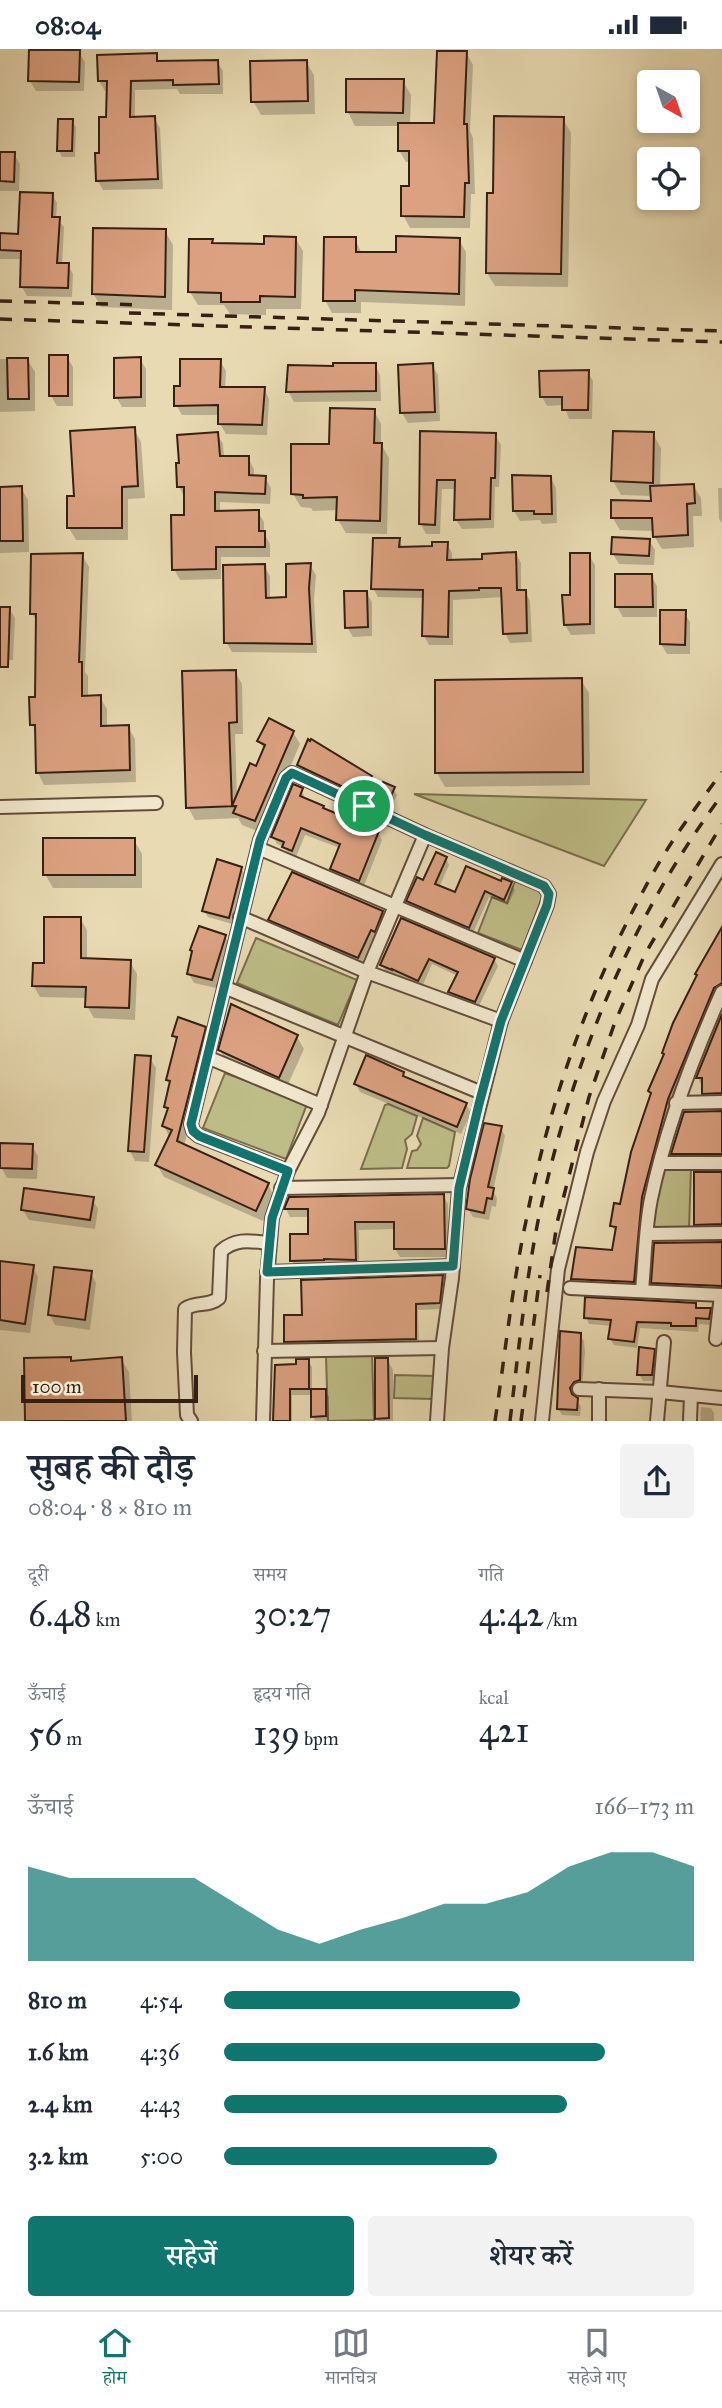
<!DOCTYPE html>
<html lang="hi">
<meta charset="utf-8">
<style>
:root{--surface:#fff;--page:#f2f2f3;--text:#1f2937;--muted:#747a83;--line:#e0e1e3;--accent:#0f766e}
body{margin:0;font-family:"IM FELL Great Primer","Noto Serif Devanagari",serif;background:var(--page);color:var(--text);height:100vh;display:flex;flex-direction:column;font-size:26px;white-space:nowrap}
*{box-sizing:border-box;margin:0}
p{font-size:23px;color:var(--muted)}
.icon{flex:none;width:38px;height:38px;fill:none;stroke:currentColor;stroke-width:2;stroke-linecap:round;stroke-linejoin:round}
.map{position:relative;height:1372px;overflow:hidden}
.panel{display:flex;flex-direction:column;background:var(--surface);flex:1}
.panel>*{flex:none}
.needle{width:46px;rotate:140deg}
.tools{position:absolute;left:637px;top:21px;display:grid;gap:14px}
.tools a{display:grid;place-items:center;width:63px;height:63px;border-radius:7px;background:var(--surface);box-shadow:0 4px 10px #0003;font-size:35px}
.scale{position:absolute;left:21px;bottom:18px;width:177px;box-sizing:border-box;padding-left:7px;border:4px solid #361f13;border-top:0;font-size:19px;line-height:24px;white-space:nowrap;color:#361f13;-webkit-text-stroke:5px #f0e7cd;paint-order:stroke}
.pin{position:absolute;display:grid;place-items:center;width:60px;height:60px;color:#fff;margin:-30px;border:4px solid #fff;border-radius:50%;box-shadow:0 2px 7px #0007}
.round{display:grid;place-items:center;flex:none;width:74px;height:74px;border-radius:7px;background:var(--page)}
.overview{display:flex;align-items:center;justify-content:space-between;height:119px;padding:0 28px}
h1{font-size:38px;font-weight:600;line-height:52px}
.stats{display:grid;grid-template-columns:repeat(3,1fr);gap:10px;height:119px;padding:7px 28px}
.stats div{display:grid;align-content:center}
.stats b{font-size:35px;font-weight:600}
.stats small{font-size:19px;font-weight:400}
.stats p{font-size:19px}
.chart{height:196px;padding:14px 28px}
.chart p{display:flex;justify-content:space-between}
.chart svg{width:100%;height:126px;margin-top:7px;fill:var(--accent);opacity:.7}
.primary-button{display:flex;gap:14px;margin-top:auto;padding:14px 28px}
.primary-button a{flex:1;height:80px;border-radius:7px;background:var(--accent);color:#fff;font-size:28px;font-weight:600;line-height:80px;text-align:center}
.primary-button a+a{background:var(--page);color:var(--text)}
ul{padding:0 28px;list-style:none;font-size:23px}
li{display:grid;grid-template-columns:112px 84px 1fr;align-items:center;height:52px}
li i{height:18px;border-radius:9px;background:var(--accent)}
.status{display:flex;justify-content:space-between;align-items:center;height:49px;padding:0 35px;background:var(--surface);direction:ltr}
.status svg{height:19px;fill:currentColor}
.menu{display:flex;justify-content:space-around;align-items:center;height:98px;border-top:2px solid var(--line);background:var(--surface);font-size:19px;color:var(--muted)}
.menu a{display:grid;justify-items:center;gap:4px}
.menu .current{color:var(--accent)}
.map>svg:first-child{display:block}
.green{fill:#bebd87;stroke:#7a6e4d;stroke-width:2}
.shadow{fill:#0003}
.building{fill:#dba180;stroke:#361f13;stroke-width:2}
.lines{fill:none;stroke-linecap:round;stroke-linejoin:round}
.minor-casing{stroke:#624e3b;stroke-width:16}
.minor{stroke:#f0e7cd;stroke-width:12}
.rail{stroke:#361f13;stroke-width:3.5;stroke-dasharray:12 12;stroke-linecap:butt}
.route-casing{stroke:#fff;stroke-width:14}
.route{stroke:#0f766e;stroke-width:9}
</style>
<div class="status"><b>08:04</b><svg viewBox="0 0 49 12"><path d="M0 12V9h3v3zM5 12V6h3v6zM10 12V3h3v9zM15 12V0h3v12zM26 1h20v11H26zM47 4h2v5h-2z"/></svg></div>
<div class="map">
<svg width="722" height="1372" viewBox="0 0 722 1372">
<rect width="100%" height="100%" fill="#e8dab2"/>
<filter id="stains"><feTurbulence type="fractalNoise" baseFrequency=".00286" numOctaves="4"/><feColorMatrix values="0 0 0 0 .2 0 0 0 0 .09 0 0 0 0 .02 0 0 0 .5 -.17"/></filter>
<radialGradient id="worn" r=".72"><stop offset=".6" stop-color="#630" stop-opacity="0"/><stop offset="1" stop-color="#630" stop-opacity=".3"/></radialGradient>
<g class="green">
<path d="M414,745L646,751L604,817Z"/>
<path d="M515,832L544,843L522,901L478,884L492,848L507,854Z"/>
<path d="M256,889L357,931L338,976L237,934Z"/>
<path d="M225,1024L307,1055L286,1110L203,1079Z"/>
<path d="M388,1055L417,1067L412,1085L405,1091L407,1100L402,1119L361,1120L385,1056Z"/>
<path d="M423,1069L455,1083L449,1117L447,1119H407L412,1102L417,1101L421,1095L417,1087Z"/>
<path d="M664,1117L691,1118L689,1181L650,1180Z"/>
<path d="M372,1305L374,1371L328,1372L326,1307Z"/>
<path d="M395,1326L434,1327L433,1350L394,1349Z"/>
</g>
<g class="shadow">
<path d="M79,3L85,13L84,42H36L30,32Z"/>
<path d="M466,3L473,16L470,82L473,89L475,145H471L470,179H410L403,166L410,139L411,113H406L399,101L400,77H355L348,63L403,32L411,46L410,76H436Z"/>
<path d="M156,6L160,14L217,13L223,22V45H180L177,40L135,41V69H154L160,79L163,140L103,141L97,131L108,70V42H105L99,32Z"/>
<path d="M306,13L314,26L315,65L261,66L253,52Z"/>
<path d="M563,70L571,84L568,238L495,237L487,224L494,146Z"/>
<path d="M72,72L76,78L75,108H62L59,102Z"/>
<path d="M0,105H14L20,115L19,142H0Z"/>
<path d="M52,145L57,154L56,169L64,178L62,216H68L73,225L72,248L27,247L22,238V210H0V186H19Z"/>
<path d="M165,182L173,196L172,261L101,258L93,244Z"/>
<path d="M295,189L303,202L301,260H266V266L230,265L224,256H198L190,243L211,192L214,196H266Z"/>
<path d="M355,190L362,205H398L459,191L466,203L465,257L361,253V264H332L325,251Z"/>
<path d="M67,308L73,318V357H57L51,347Z"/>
<path d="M0,310H27L35,323V362L0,363Z"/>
<path d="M140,310L146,320V358H122L116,348Z"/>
<path d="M220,312L226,322L225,340L264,339L269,350L267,386L226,385L220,375V366H182L176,356L181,339Z"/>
<path d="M375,316L380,326L381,352L294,353L288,342L335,319Z"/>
<path d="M432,316L438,326L440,372L408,374L402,364Z"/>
<path d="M588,323L593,332L592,370H569L564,356L547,357L542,348Z"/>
<path d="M374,362L381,375V395L389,409L387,485L346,484L338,471V461L313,462L311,459L301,458L293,445L331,396Z"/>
<path d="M134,380L141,393L145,449L128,450V491H76L69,479L76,449Z"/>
<path d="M422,384L495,386L501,396L499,438H495L494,479L462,480L456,471V440H442L440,485H426L421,475Z"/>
<path d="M217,385L223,395L224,409H248L254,420V428L265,429L271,439L270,455L220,453V463H258L264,473V484L270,495V508H221V530L180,531L174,520L186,468L185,449L179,438Z"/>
<path d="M653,385L661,399L660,438L693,436L701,449L702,467H693L694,498L662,500L654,487V482L620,481L612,468L653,453V447L621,446L613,432Z"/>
<path d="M0,428V440L21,439L28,451L29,503L0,504Z"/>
<path d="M550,428L556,439L557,474L542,475L540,471L520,472L514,462Z"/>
<path d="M718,439H722V474L719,470Z"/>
<path d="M399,491L404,500L433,499L447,495L452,504V513L483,511L516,505L521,514V543H525L530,552L532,593L510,594L505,584L503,548L453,551V596H429L424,587V549L378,548L373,539Z"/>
<path d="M649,491L655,501L654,516L619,515L613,505Z"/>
<path d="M82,506L89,518L85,623L88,627V648H100L107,660V679L128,678L135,690L136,733L44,736L38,724L37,684L32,675L37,649L38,575L32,564Z"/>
<path d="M589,506L595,516V585L571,586L565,576L572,548Z"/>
<path d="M310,516L316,526L314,551L317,604L232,603L226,593L264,517L270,527V551L287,550Z"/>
<path d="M651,527L657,537V568H623L617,558Z"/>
<path d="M366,543L372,553V587L353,588L347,578Z"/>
<path d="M0,559H9L15,569L13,611H0Z"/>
<path d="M684,563L690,573V605H667L661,595Z"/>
<path d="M235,623L242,635L243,685H235L237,749L257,719L265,701L259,692L293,683L300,695L262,784L242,776L238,769L195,771L188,758Z"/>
<path d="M581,631L589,644L590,736L445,738L437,724Z"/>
<path d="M299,716L371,729L375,737L365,753L304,724Z"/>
<path d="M393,740L397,746L389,763L380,759L377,753Z"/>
<path d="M302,741L305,751L325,762L378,784L382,791L363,839L336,827L332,820L340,799L305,786L296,808L288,805L284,798L277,795L273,788Z"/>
<path d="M134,791L142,805V839H53L45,825Z"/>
<path d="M446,809L449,816L439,839L456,846L502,835L511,834L515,841L508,856L489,848L473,884L412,859L408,852Z"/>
<path d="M241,819L245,826L232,875L208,868L204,862Z"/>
<path d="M382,863L386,869L378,888L374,887L361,915L274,877L270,871Z"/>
<path d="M80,869L87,881V911L130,913L137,925L135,971L94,969L87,957V949L40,948L33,936Z"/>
<path d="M402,871L494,910L498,917L478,959L454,950L450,943L458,927L432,915L422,938L396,925L395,927L386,923L382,916Z"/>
<path d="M722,882V944L672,1059L638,1240L577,1238L573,1230L613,1203L616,1184L612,1177L622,1157L652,1046L650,1042Z"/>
<path d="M225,888L230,896L216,939L194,934L189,925Z"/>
<path d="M722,971V1052H708L698,1029Z"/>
<path d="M205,979L211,990L184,1097L268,1135L274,1147L263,1172L164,1128L157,1116L170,1089L164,1077L169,1062L166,1058L171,1036L168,1030L177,993L174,986Z"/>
<path d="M297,988L304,1000L286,1040L227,1013L220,1001Z"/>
<path d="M150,1009L156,1019L149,1113L135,1112L130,1102Z"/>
<path d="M403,1025L406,1030L466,1055L471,1064L461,1085L360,1043L355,1034Z"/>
<path d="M722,1063V1113H677L673,1105L685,1064Z"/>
<path d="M501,1079L505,1087L493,1142L497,1149L496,1158L492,1157L489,1171L473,1168L468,1160Z"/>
<path d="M32,1097L38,1107L37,1130L7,1129L1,1118Z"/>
<path d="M722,1124V1183H700L696,1175Z"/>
<path d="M443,1147L448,1155V1208H400L395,1200V1180L359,1181V1218L297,1220L292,1212L310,1186V1168H290L286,1160L290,1149Z"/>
<path d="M92,1150L98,1160L95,1180L29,1171L23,1161Z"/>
<path d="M722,1195V1245L658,1241L653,1234Z"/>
<path d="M0,1213L33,1218L38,1228L30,1284L0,1281Z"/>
<path d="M91,1224L96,1234L90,1281L55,1276L50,1266Z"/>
<path d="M442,1228L446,1234L442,1260L418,1261L419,1296L290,1299L286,1292L303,1268Z"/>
<path d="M695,1255L698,1260L710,1261L713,1267L712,1276L699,1275L698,1283L640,1279L637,1299L614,1296L610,1290L612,1277L589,1275L586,1268Z"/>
<path d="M580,1285L584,1292L585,1304L582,1338L578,1339L572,1347L581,1357L580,1367L562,1366L558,1359Z"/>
<path d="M654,1302L657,1308L655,1332H643L639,1325Z"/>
<path d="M70,1310L72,1313L121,1310L129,1323L132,1372H27Z"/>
<path d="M387,1310L393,1321V1372H378L377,1369Z"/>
<path d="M308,1312L312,1318V1342H325L329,1348V1372H315L313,1367V1346H292V1372H274L298,1317Z"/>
<path d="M701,1358L711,1359L714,1364V1372H700Z"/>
</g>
<g class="building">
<path d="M29,1H80L79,33L28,32Z"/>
<path d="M437,2H467L464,75H467L469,134H465L464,168L401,167V137H409V102H398V74H434Z"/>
<path d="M157,4V12L218,11L219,35L173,36V31L131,32L130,68L155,67L158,130L96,132L95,104H99V68H106L107,32H98L97,6Z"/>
<path d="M307,11L308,52L251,53L250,12Z"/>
<path d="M346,30H404L403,64L346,63Z"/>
<path d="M494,67L564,68L561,225L486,224L487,144H493Z"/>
<path d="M58,70H73L72,102H57Z"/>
<path d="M0,103H15L14,133L0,132Z"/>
<path d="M20,143L53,144L52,168H60L57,214H69L68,239L20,238L21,202L0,201V184L18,185Z"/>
<path d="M93,179L166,180L165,248L92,245Z"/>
<path d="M264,187L296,188L295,248L260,247V253H221V244L188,243L189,190H213L212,194L264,195Z"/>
<path d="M396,187L460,189L459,245L355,241V252H323L324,188H356V203H396Z"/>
<rect x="49" y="306" width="19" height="41"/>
<path d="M141,308V348L114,349V309Z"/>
<path d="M7,309H28L29,350H8Z"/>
<path d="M180,310H221L220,338H265L262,376L218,375V356L174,357V337H180Z"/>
<path d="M333,314H376V342L286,343L288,316L333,317Z"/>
<path d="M433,314L435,363L400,364L398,316Z"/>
<path d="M589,321L588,361H562V348H540L539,322Z"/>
<path d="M330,359L375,360L374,394H382L380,472L336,471L337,448L303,449V446L291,445V395H329Z"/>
<path d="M135,378L138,437L122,438V479H67V447H74L70,382Z"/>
<path d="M420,382L496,384L495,429H491L490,470L454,471L455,431H437L435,476L419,475Z"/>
<path d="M613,382L654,383L653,434L611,432Z"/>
<path d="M218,383L220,407H249V426L266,427L265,445L215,443V462L259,461V482H265V498H216V520L172,521L171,466H184V438H177L176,414H179L177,386Z"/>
<path d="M512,426L551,427L552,465H534V462H513Z"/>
<path d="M694,435L695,454L687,455L688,486L653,488L652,469H611V451L651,452L650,437Z"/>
<path d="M22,437L23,492H0V438Z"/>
<path d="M612,488L650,490L649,507L611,505Z"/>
<path d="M373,489H400L399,498L432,497V493H448L447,511L482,510V505L516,503L517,541H526L527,584L503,585L501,539H479V541L449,542L448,588L422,587L423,541L371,540Z"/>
<path d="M83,504L79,613H82V647L101,646V677L129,676L130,721L36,724L35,676H30L29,648H35L36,565H30L31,505Z"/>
<path d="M570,504H590V575L564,576L562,546H570Z"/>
<path d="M311,514L309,539L312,595L224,594L223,516L265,515L266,549L286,548V515Z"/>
<path d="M615,525H652L653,558H615Z"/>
<path d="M344,542H367L368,578L345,579Z"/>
<path d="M0,558H10L8,618H0Z"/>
<path d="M660,561H686L685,596L660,595Z"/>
<path d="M236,621L237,673L229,674L232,757L250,714L256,717L265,696L257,692L269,669L294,682L255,772L233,764L236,757L186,759L182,622Z"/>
<path d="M582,629L583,723L435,724V631Z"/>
<path d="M308,690L310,692L311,690L372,727L360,746L297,716Z"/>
<path d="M383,733L395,738L386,758L375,753Z"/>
<path d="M293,735L303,739L300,747L324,757L323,759L379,782L359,832L330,820L340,795L301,779L292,802L282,798L284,793L271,788Z"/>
<rect x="43" y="789" width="92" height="37"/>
<path d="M436,803L447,808L435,835L455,843L466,817L501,832L502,829L512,833L504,851L485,842L469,879L406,852L417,828L423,831Z"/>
<path d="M217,810L242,818L229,869L202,862Z"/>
<path d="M292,823L383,862L375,883L371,881L358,909L268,871Z"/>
<path d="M44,868H81V909L131,911L129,959L85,958L86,938L32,937L33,914H44Z"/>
<path d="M401,869L495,909L475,953L448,943L458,923L429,910L418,932L392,920V921L380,916Z"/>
<path d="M199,877L226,886L212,931L187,925L192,902L190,901Z"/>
<path d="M722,878V934L714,939L668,1050L642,1148L634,1233L571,1230L576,1198L612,1201L616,1178L610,1177L614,1154L620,1155L631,1103L651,1044L648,1042L664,1005L662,1004L673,974L697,926L695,925Z"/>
<path d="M231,955L298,986L279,1029L218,1001Z"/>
<path d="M722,965V1044L702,1045V1029H696Z"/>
<path d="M178,968L206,978L177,1092L269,1134L256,1162L155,1116L172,1081L162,1077L168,1059L164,1058L170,1032L166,1031L177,988L172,987Z"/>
<path d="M135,1006L151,1007L144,1103L128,1102Z"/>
<path d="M366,1006L404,1023L403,1027L467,1054L457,1078L354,1035Z"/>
<path d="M722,1062V1105H671L684,1063Z"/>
<path d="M484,1074L502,1077L488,1138L494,1139L492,1150L487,1149L484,1164L466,1160L470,1130Z"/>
<path d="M0,1094L33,1095L32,1120L0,1119Z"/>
<path d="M694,1123H722V1175L694,1176Z"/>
<path d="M24,1139L94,1148L90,1171L21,1161Z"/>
<path d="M444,1145L445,1200H394V1173H355L356,1211L324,1210V1211L290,1212V1185H308V1160H284L289,1148Z"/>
<path d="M722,1193V1237L651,1234L654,1194Z"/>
<path d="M0,1212L34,1216L25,1275L0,1271Z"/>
<path d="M54,1218L92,1222L85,1271L48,1266Z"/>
<path d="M443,1226L440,1254L416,1255V1290L284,1293V1266H302L301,1231Z"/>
<path d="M585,1248L696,1254V1259H711L709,1270L696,1269V1277H671V1274L637,1273L634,1293L608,1290L611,1271L584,1269Z"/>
<path d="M560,1282L581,1284L580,1331L574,1333L570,1339L572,1345L578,1349L577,1361L557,1360Z"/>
<path d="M639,1298L655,1300L652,1326H637Z"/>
<path d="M71,1308V1312L122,1308L126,1372H25L24,1309Z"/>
<path d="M375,1309H388L389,1369L375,1370Z"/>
<path d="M296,1310H309V1340H290V1372H273L275,1316L296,1315Z"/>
<path d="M311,1340H326V1367L311,1368Z"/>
</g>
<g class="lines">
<g class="minor-casing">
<g id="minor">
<path d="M0,758L156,754"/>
<path d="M258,799L525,912"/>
<path d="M240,868L367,923L501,972"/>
<path d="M224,938L482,1044"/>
<path d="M207,1008L321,1056"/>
<path d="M676,1054L722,1053"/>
<path d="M660,1114H722"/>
<path d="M288,1122L199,1087L193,1082L191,1075L260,791L286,729L292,724L425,786L544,837L549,845L547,856L501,972L459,1139L452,1229L442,1299L437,1372"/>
<path d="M281,1139L460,1136"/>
<path d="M648,1185L722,1184"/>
<path d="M267,1223L453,1217"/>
<path d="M570,1239L722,1246"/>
<path d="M642,1241C645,1211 645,1179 651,1150C666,1078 692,1010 722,943"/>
<path d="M716,1290L721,1246"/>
<path d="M264,1302L442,1299"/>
<path d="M579,1340L660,1343L722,1349"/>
<path d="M599,1340V1372"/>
<path d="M191,1372L187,1366L184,1303L185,1260C195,1252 209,1258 219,1249L221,1202C236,1189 250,1192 268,1194"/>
<path d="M263,1372L267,1230L272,1169L288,1122L318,1064L367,923L425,786"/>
<path d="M542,1372L558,1220L587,1103L604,1052L638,976L652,930L722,815"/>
<path d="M657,1372L664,1293"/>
<path d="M690,1372L691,1346"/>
</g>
</g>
<use href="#minor" class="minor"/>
<g class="rail">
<path d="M0,252L143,256"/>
<path d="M129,264L722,282"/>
<path d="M0,270L722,293"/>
<path d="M547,1243L557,1174L589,1048L615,973L645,905L722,775"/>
<path d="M495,1372C505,1306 512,1238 526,1172C550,1048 593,929 656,819C675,786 699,754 722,723"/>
<path d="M510,1372C518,1305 525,1238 538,1172C571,1017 627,874 722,746"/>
<path d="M521,1372L540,1226"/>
</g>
</g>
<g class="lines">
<g class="route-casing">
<path id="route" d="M292,724L425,786L544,837L549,845L547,856L501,972L479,1055L459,1139L453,1217L267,1223L272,1169L288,1122L199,1087L193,1082L191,1075L260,791L286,729Z"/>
</g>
<use href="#route" class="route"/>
</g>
<rect width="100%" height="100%" filter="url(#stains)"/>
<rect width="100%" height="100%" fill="url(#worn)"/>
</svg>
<div class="tools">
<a><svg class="needle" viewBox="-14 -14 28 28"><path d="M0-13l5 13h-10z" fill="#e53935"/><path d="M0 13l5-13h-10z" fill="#747a83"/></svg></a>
<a><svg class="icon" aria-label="locate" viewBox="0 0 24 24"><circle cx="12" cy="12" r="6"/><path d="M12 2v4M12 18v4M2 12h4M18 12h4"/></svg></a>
</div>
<div class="scale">100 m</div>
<div class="pin" style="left:364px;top:757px;background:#1e9e55"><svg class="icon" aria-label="arrive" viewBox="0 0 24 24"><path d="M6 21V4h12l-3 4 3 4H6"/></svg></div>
</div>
<section class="panel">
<div class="overview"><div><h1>सुबह की दौड़</h1><p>08:04 · 8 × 810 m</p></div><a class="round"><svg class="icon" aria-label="share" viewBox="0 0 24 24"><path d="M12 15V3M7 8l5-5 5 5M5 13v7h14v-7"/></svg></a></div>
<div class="stats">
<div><p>दूरी</p><b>6.48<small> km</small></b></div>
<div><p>समय</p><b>30:27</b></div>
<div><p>गति</p><b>4:42<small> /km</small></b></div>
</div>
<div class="stats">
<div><p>ऊँचाई</p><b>56<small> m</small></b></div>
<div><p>हृदय गति</p><b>139<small> bpm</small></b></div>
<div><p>kcal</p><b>421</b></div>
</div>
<div class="chart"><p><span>ऊँचाई</span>166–173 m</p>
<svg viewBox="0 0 160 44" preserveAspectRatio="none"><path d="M0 44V11L10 15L20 15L30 15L40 15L50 24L60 33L70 38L80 33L90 29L100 24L110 24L120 20L130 11L140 6L150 6L160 11V44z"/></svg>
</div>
<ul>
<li><b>810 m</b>4:54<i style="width:63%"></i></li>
<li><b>1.6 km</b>4:36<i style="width:81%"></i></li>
<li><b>2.4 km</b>4:43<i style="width:73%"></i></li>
<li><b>3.2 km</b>5:00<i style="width:58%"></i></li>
</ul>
<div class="primary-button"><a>सहेजें</a><a>शेयर करें</a></div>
</section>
<nav class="menu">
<a class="current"><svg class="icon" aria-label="home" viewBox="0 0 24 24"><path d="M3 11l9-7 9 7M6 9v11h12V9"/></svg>होम</a>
<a><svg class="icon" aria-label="map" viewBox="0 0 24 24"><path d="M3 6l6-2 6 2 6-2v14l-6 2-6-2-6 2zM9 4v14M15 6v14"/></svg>मानचित्र</a>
<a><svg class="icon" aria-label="saved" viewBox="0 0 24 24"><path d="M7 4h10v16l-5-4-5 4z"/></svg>सहेजे गए</a>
</nav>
